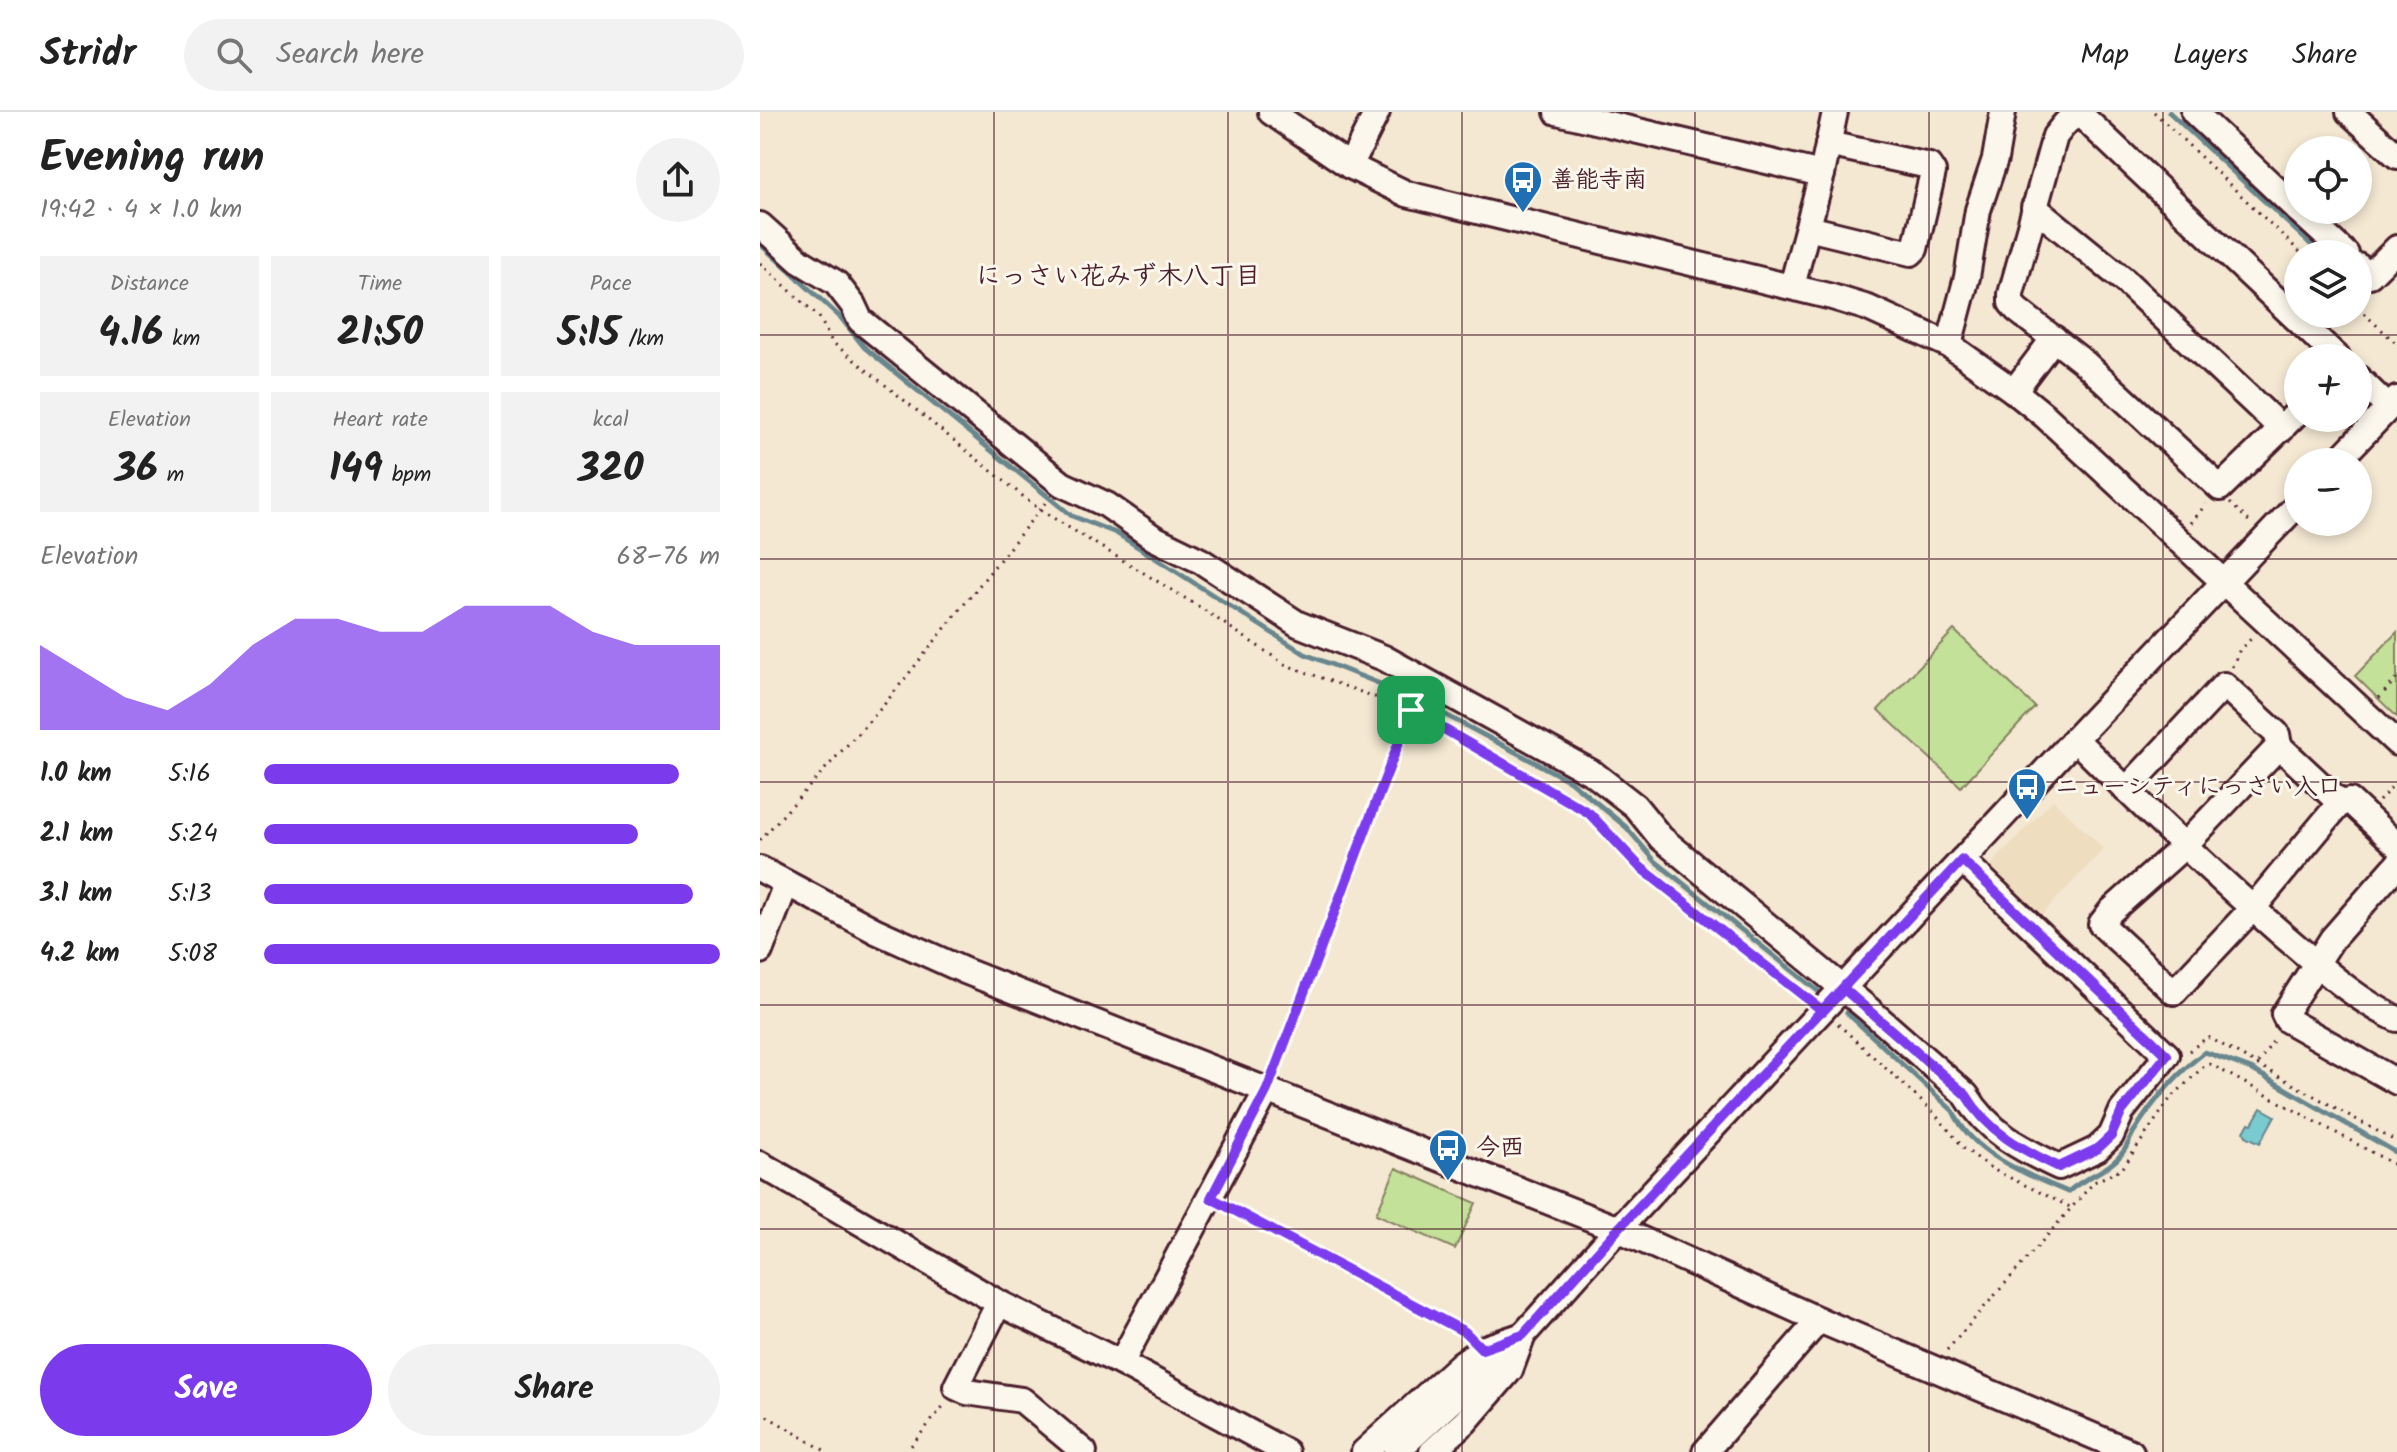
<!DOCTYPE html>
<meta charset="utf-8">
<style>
:root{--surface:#fff;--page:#f2f2f2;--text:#222;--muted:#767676;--line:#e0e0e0;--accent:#7c3aed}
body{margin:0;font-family:Kalam,"Klee One",sans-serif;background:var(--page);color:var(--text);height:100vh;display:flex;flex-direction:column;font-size:30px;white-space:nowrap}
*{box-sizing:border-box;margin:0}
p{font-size:26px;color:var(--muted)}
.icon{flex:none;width:44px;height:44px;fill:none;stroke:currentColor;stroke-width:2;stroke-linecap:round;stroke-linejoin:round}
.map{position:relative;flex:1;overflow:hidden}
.details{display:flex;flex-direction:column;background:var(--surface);width:760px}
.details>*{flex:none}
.fabs{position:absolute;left:1524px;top:24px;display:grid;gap:16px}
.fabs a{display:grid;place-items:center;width:88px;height:88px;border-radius:50%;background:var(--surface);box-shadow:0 4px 12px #0003;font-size:40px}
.pin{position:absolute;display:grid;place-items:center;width:68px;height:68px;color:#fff;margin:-34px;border-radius:16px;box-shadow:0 4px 12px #0006}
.round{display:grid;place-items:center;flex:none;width:84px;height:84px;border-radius:42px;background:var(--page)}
.head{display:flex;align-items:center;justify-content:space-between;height:136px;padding:0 40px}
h1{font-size:44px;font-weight:700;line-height:60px}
.metrics{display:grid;grid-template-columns:repeat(3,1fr);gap:12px;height:136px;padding:8px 40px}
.metrics div{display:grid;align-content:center;border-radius:0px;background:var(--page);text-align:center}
.metrics b{font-size:40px;font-weight:700}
.metrics small{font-size:22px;font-weight:400}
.metrics p{font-size:22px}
.chart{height:224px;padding:16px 40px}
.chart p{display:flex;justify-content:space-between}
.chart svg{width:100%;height:144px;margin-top:8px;fill:var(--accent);opacity:.7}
.action{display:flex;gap:16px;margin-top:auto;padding:16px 40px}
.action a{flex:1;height:92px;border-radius:48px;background:var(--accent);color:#fff;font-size:32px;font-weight:700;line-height:92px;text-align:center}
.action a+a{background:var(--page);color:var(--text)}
ul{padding:0 40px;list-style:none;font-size:26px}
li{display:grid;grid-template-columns:128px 96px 1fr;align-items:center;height:60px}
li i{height:20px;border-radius:10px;background:var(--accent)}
header{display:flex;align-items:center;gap:48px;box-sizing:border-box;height:112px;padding:0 40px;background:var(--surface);border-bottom:2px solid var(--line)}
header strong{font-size:38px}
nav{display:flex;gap:44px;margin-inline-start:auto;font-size:28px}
.search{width:560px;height:72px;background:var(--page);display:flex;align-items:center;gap:20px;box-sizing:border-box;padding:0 28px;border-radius:44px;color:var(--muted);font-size:30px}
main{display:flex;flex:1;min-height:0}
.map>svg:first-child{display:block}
.built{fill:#efddc0}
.green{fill:#c3e199;stroke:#868062;stroke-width:2}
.water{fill:#7acbd0;stroke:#67868e;stroke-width:2}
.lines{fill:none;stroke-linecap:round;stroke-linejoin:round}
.stream{stroke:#67868e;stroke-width:5}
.minor-casing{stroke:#4a1f2b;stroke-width:30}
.path{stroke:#4a1f2b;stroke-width:3;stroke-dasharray:2 6;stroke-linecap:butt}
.minor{stroke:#fbf7ec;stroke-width:24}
.route-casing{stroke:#fff;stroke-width:16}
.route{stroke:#7c3aed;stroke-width:10}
.grid{fill:none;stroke:#4a1f2b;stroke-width:2;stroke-opacity:0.55}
.labels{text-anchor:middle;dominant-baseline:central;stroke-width:6;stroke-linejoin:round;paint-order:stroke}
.poi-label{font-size:24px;font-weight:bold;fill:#4a1f2b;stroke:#fbf7ec;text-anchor:start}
.neighbourhood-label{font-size:26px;font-weight:bold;fill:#4a1f2b;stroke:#fbf7ec}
</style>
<header>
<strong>Stridr</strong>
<div class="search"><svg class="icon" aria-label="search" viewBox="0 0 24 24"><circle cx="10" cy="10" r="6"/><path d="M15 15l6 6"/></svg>Search here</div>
<nav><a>Map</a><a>Layers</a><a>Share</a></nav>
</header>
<main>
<section class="details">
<div class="head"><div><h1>Evening run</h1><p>19:42 · 4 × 1.0 km</p></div><a class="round"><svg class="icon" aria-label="share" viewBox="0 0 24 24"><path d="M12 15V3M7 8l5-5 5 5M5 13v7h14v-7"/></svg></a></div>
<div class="metrics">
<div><p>Distance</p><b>4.16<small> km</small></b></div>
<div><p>Time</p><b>21:50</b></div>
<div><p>Pace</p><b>5:15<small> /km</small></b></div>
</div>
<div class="metrics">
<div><p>Elevation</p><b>36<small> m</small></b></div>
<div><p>Heart rate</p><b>149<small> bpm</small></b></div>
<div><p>kcal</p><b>320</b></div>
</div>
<div class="chart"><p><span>Elevation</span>68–76 m</p>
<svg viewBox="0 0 160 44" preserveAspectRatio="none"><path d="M0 44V18L10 26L20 34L30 38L40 30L50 18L60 10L70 10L80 14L90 14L100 6L110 6L120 6L130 14L140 18L150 18L160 18V44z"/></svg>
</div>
<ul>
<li><b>1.0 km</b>5:16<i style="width:91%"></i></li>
<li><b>2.1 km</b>5:24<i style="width:82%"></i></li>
<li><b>3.1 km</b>5:13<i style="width:94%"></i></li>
<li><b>4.2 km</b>5:08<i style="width:100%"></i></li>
</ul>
<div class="action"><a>Save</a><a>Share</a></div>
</section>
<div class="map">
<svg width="1637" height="1340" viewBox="0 0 1637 1340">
<rect width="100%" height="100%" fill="#f4e8d2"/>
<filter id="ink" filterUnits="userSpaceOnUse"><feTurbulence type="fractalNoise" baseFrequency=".0125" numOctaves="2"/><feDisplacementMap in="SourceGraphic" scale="16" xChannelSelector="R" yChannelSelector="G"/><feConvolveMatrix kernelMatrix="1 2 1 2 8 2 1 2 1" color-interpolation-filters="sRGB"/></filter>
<g filter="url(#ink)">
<path class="built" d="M1293,688L1344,737L1277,808L1228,763V756Z"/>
<g class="green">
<path d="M1194,518L1275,595L1201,675L1118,598Z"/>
<path d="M1637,520V605L1595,564Z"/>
<path d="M636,1056L716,1091L695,1137L616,1102Z"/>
</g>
<path class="water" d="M1501,996L1515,1004L1500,1031L1486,1024L1484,1020L1489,1011L1492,1012Z"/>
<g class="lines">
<g class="stream">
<path d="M1409,0L1561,142"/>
<path d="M0,132L81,206L104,235L312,404L356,421L545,542L648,583L810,669L866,715L895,749L1058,879"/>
<path d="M1087,901L1193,999C1212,1042 1267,1063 1308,1080C1325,1064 1350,1059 1363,1040C1368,1034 1370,1025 1375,1018C1394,988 1416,962 1445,940L1491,957L1637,1041"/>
</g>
<g class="minor-casing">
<g id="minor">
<path d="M511,0L590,54L647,82L1072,185L1108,196L1189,233L1254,279L1285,304L1637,631"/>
<path d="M797,0L1062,62"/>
<path d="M1434,0L1538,98"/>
<path d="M1589,0L1637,44"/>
<path d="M590,54L617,0"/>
<path d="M1274,95L1365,169L1522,317"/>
<path d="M1538,98L1586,142"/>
<path d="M0,113L40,149L76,171L93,193L100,208L302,372L347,393L394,426L441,449L538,512L624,546L834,662L875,694L901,726L1107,896L1206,983C1228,1020 1261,1037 1299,1055L1337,1037L1351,1024L1362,999L1407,943L1202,748"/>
<path d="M1048,116L1151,141L1155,137L1173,60L1169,54L1068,32"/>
<path d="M1598,154L1610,163L1637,136"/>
<path d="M1032,174L1062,62L1075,0"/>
<path d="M1189,233L1207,165L1218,98L1235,47L1243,0"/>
<path d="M1598,266L1629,296"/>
<path d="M1254,279L1294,226"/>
<path d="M1538,300L1460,376L1326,252L1257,198L1251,191V182L1295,24C1303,15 1309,2 1323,5L1578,246"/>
<path d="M1577,350L1637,287"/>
<path d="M1315,627C1383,695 1452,761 1524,824C1560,854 1594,887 1637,907"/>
<path d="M1519,634L1424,734L1351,799L1341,812L1414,880L1493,796L1580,691"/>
<path d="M1366,678L1464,573L1517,622L1519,634L1580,691L1590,689L1637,733"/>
<path d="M1637,753L1572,827L1524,902L1527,908L1637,970"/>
<path d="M0,757L116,819L205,859L858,1117L1059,1208L1371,1340"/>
<path d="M0,839L26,772"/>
<path d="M0,1052L239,1191L361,1251L526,1340"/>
<path d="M239,1191L196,1275L207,1280L262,1288L324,1340"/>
<path d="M361,1251L507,978"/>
<path d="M604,1340L702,1251L722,1237L763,1223L750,1258L705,1310L672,1340"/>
<path d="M636,1340L763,1223L858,1117L1315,627L1538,392"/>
<path d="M945,1340L1059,1208"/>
</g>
</g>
<g class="path">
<path d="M1394,0L1542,142"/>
<path d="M0,151L59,205L72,230L280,398L438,494L526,553L651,598L810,688L829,701L880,755L1047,886"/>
<path d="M1598,196L1637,232"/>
<path d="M1470,391L1491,411"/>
<path d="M1431,411L1446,392"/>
<path d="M1472,555L1480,537L1492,526"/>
<path d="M1619,586L1637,566"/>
<path d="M1619,689L1637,669"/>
<path d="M0,728L123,594L289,386"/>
<path d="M1078,912L1173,1000L1204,1036L1232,1057L1310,1095"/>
<path d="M1429,939L1448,925L1637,1030"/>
<path d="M1498,951L1516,925"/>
<path d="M515,957L651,598"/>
<path d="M469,1095L709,1223"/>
<path d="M1187,1238L1334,1070L1362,1057L1410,987L1443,955L1450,952L1637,1054"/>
<path d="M0,1300L67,1340"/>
<path d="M146,1340L185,1292"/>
</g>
<use href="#minor" class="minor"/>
</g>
</g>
<g class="lines" filter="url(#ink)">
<g class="route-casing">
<path id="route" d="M651,598L507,978L451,1086L705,1220L722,1237L763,1223L858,1117L1202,748L1407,943L1362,999L1351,1024L1337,1037L1299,1055C1261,1037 1228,1020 1206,983L1084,877L1063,899L880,755L829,701L651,598"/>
</g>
<use href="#route" class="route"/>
</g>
<path class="grid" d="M234,0V1340M468,0V1340M702,0V1340M935,0V1340M1169,0V1340M1403,0V1340M0,223H1637M0,447H1637M0,670H1637M0,893H1637M0,1117H1637"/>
<defs>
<g id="bus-pin" transform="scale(2)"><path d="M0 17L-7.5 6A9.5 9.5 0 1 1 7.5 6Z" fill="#1f6fb2" stroke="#fbf7ec"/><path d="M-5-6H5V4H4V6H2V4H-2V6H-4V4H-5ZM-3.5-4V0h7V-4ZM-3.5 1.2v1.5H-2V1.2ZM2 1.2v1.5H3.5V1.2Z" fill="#fff"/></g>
</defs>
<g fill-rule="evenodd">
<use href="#bus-pin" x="763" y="68"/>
<use href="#bus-pin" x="1267" y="675"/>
<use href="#bus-pin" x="688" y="1036"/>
</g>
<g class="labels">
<g class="poi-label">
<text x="791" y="68">善能寺南</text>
<text x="1295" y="675">ニューシティにっさい入口</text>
<text x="716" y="1036">今西</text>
</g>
<g class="neighbourhood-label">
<text x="358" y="165">にっさい花みず木八丁目</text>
</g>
</g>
</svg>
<div class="fabs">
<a><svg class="icon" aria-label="locate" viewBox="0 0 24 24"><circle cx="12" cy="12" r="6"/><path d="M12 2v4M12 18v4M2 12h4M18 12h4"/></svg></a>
<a><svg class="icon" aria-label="layers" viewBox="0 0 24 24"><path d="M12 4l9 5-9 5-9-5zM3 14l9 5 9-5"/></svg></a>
<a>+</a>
<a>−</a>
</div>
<div class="pin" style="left:651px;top:598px;background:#1e9e55"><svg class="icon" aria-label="arrive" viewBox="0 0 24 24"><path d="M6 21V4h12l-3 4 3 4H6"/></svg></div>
</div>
</main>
